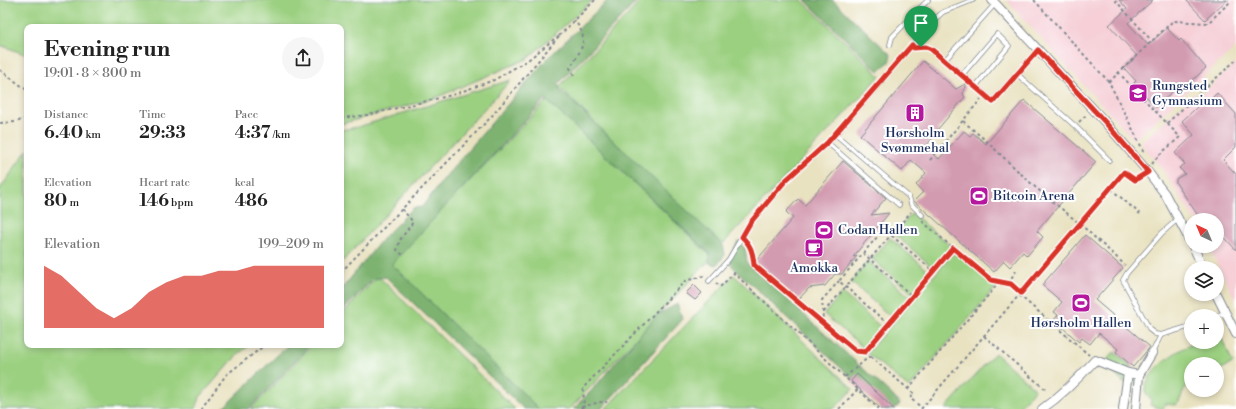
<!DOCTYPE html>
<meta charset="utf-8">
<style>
:root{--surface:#fff;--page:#f6f6f6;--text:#222;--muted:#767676;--accent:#d93025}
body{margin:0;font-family:"Libre Bodoni",serif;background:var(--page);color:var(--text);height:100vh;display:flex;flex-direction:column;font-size:15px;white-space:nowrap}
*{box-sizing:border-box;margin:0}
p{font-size:13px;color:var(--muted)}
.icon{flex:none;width:22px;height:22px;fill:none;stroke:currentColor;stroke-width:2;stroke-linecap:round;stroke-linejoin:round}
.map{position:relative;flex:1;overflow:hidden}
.side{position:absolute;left:24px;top:24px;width:320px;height:324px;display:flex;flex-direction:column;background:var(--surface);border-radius:8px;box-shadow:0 2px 6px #0003}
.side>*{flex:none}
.needle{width:26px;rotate:316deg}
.controls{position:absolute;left:1184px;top:213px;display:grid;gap:8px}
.controls a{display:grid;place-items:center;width:40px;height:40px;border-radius:50%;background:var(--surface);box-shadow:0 2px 6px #0003;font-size:20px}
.pin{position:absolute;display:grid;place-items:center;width:34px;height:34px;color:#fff;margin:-41px -17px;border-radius:50% 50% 50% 0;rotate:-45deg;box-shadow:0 0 4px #0007}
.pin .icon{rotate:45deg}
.round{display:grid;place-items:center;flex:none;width:42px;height:42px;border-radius:21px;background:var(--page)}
.headline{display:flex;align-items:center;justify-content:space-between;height:68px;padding:0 20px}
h1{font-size:22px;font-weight:800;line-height:30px}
.figures{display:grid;grid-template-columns:repeat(3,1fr);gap:6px;height:68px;padding:4px 20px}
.figures div{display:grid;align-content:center}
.figures b{font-size:17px;font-weight:800}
.figures small{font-size:11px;font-weight:400}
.figures p{font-size:11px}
.chart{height:112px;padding:8px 20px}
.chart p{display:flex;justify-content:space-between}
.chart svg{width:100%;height:72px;margin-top:4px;fill:var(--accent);opacity:.7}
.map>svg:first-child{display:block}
.built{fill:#f6cfd7}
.green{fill:#9cd081;stroke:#5c8070}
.forest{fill:#7db26f;stroke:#4c7066}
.building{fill:#d39bb0}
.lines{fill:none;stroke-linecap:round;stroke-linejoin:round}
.lane-casing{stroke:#828890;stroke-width:5.5}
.street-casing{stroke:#828890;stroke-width:10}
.path{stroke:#828890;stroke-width:2;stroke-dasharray:3 3;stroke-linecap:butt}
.lane{stroke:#fff;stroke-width:4}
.street{stroke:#fff;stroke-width:8}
.route-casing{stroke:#fff;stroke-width:8}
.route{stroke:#d93025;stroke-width:5}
.labels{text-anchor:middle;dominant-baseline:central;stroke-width:4;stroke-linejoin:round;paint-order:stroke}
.poi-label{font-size:13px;fill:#1b2f5e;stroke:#fff;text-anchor:start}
</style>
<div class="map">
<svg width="1236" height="409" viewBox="0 0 1236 409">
<rect width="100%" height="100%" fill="#fff"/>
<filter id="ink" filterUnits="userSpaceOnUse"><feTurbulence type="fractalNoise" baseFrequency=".025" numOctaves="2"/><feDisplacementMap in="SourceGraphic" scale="8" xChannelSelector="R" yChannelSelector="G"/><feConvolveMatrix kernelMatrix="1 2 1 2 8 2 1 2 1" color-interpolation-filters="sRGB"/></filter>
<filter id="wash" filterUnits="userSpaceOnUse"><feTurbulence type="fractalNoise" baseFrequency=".012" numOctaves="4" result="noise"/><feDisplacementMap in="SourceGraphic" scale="16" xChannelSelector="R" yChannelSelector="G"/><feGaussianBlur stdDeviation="0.9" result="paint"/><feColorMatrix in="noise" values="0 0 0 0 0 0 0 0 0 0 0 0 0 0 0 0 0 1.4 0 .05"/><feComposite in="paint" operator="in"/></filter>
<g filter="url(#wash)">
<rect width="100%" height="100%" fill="#e9e2c1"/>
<g class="built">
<path d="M1006,0H1236V47L1134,140Z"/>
<path d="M1236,63V301L1208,246H1217V220H1195L1163,170L1140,143L1194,94L1200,96Z"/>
</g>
<g class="green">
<path d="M0,0H593L527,59L435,98L341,124V27H27V55L0,45Z"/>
<path d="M642,0H802L880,76L720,247L559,87Z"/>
<path d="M511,80L341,263V130L358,127Z"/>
<path d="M547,100L712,257L570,409H530L388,266Z"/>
<path d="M27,150V345H250L238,354L200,397L196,409H0V189Z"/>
<path d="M912,213L953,248L935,269L894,234Z"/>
<path d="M890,238L931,273L913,294L872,259Z"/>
<path d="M956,250L997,286L909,388L867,353Z"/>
<path d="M868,261L910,297L892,318L851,282Z"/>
<path d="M734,275L853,389L834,409H605Z"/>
<path d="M378,276L515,409H251L312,345H341V315Z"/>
<path d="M842,293L883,329L865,349L824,314Z"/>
<path d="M1220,335L1233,363L1217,371V364H1191V384L1185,388L1179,402L1176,405L1165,404L1163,409L1150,405L1151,400C1149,396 1144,394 1145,390C1146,370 1183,344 1201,342C1206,341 1212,342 1217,342V336Z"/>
<path d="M1114,352L1131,366L1126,372L1130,371L1142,384L1122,382L1124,375L1120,379L1103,364Z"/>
<path d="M995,353L1035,389L1018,409H945Z"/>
</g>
<g class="forest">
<path d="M608,0H638L558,84L560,90L723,245L725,255L717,265L709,263L710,254L545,99L392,264L539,409H524L386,277L373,279L341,312V290L384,237L413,208L422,207L446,176L545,61Z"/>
<path d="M805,0H833L891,55L889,62L878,71Z"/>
<path d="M738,241L745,248L747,263L891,394L900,404L894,409H885L737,271L728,262Z"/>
<path d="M677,304L683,319L601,409H573L592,390L657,315Z"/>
<path d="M288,345H310L249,409H222Z"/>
</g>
<g id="blocks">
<g class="building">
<path d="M1119,0H1153L1128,23L1148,45L1167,28L1179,41L1181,39L1206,68L1185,87L1182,83L1156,107L1134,83L1136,81L1124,68L1137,56L1109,25L1127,9Z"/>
<path d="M1186,0H1227L1205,20Z"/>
<path d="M923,61L956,89L967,83L963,94L965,97L937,130L939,131L925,147L939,159L964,131L970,136L973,133L986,144L1024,100L1096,162L1037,231L1043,237L1027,256L1023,252L1010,267L1004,261L994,272L914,201L923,192L916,185L926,173L911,160L902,171L860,135Z"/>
<path d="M1217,93L1236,114V147L1223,160L1236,174V250L1217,229V220H1211L1209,218L1201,220L1176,183V180L1177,178L1185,174L1179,168L1185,164L1175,153L1194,135L1182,121L1207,98L1209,101Z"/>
<path d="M843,161L886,198L871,215L889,213L853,257L857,256L842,274H835L825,286L809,288L798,300L755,262L793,218L786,212L798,199L805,205Z"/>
<path d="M1085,235L1123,268L1095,300L1150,347L1133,367L1116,352L1118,349L1099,333L1090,344L1082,338L1079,342L1054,320L1058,315L1054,312L1062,302L1042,285Z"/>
<path d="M694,285L702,293L695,300L686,293Z"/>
<path d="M857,374L894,409H881L851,381Z"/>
</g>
</g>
</g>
<g filter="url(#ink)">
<use href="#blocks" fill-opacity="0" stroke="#828890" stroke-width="1"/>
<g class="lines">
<g class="lane-casing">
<g id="lane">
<path d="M995,4L945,60L993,101L1038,50"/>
<path d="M890,45L892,37L928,0"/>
<path d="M1017,74L1075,126L1109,160"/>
<path d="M962,75L997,34L1009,46L975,87"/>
<path d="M835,134L909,197L911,204L922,215"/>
<path d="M899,205L828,143L934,20L943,12L973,0"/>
<path d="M1179,218L1162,233L1127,273L1123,280L1150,330L1155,334L1161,335L1191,326"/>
<path d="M709,281L729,259L750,223L786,180L828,143"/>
<path d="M1216,316L1225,313"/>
<path d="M1152,353L1161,335"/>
</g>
</g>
<g class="street-casing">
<g id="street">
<path d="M992,0L1105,122L1148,172L1165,194L1191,243"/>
<path d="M1193,246L1203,268"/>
<path d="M1216,294L1236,334"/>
<path d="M1042,409C1062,395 1079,378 1095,360L1128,373L1139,375L1152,353"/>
<path d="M1123,409L1128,373"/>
<path d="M1136,409L1139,375"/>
</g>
</g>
<g class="path">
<path d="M1034,0L1109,82L1143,150L1142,152"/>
<path d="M1115,0L1151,40"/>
<path d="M559,36L595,0"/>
<path d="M920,47C929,47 933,52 940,57"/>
<path d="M0,70L27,90"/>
<path d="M1118,72L1180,137L1158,156L1152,164"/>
<path d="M574,75L570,68C581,49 591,40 574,20"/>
<path d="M1109,82L1173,21L1208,23L1230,2L1228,0"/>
<path d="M341,118L368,115L452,95L494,80L528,60L554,39"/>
<path d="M963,121L984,139L1035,187L1080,224L1125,265"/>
<path d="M1079,122L1087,114"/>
<path d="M0,123L16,122L27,118"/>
<path d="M1167,123L1236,60"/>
<path d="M930,160L981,99"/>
<path d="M1111,189L1140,214"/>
<path d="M402,209L413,222L400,240L397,250L404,256"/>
<path d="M747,242L753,253L754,265L856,351L865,352L914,394L910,398L922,408"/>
<path d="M953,248L991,280L1011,284L1021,293"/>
<path d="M863,253L912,296"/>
<path d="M341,272L491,117L559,36"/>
<path d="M716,283L720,287L734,273L879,409"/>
<path d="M1008,283L1016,271"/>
<path d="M1019,295L1089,355"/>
<path d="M823,313L822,300L839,281"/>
<path d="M822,324L823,313L911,212"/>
<path d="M888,324L839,281L884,229L933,271"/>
<path d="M984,336L1046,390"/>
<path d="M865,352L953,248L922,221"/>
<path d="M845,377L870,356"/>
<path d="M908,389L997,285L991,280"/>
<path d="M582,407L600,402H607"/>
<path d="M201,409L226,375L265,345"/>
<path d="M581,409L584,401L583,388L685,281L704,276"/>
<path d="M839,409L858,389"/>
<path d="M921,409L1125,172L1135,180L1141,176"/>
</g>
<use href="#lane" class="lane"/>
<use href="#street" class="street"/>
</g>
</g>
<g class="lines" filter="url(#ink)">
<g class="route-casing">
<path id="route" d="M912,45L914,48L926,47L931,49L993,102L1038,50L1105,122L1148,172L1135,180L1124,172L1021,293L1011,284L991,280L953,248L865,352L856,351L754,265C753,253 751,245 742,237L750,223L786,180L828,142Z"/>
</g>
<use href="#route" class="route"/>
</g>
<defs>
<g id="school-square" transform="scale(1)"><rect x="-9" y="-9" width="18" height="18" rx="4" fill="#b5179e" stroke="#fff"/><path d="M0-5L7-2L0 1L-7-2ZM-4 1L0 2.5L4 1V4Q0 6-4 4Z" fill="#fff"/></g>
<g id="building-square" transform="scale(1)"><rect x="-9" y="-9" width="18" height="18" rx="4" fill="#b5179e" stroke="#fff"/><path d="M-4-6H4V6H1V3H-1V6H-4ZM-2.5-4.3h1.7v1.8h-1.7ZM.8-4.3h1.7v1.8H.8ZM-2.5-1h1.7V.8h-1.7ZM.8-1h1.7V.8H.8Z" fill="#fff"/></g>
<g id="stadium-square" transform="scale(1)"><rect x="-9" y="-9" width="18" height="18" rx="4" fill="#b5179e" stroke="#fff"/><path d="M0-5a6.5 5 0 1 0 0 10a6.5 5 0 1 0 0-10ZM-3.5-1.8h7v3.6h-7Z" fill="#fff"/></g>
<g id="cafe-square" transform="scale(1)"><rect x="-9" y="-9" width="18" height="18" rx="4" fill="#b5179e" stroke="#fff"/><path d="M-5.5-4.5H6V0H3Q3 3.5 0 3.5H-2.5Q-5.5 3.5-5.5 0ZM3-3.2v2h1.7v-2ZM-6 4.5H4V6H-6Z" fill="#fff"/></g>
</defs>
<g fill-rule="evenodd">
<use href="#school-square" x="1138" y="93"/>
<use href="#building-square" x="915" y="113"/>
<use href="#stadium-square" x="979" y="196"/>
<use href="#stadium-square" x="824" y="230"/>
<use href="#cafe-square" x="814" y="248"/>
<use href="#stadium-square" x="1081" y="303"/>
</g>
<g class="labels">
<g class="poi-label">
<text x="1152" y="86">Rungsted<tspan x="1152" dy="15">Gymnasium</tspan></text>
<text x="915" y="133" text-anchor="middle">Hørsholm<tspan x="915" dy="15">Svømmehal</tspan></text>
<text x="993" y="196">Bitcoin Arena</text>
<text x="838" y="230">Codan Hallen</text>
<text x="814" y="268" text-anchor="middle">Amokka</text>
<text x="1081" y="323" text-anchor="middle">Hørsholm Hallen</text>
</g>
</g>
</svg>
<div class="controls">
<a><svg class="needle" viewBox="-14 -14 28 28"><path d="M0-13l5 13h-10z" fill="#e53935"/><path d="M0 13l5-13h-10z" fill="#767676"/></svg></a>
<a><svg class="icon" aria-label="layers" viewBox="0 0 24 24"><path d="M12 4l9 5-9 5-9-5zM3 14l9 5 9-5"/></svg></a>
<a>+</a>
<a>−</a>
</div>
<div class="pin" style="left:921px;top:47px;background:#1e9e55"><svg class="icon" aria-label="arrive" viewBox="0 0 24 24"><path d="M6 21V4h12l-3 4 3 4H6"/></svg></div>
<section class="side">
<div class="headline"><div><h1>Evening run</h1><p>19:01 · 8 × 800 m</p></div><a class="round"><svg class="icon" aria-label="share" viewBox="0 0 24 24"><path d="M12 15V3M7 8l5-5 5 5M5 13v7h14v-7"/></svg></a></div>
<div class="figures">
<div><p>Distance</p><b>6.40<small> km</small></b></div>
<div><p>Time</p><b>29:33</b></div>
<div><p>Pace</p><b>4:37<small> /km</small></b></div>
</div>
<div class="figures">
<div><p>Elevation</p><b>80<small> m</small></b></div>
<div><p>Heart rate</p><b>146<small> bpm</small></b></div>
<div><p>kcal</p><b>486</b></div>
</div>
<div class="chart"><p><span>Elevation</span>199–209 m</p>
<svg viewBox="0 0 160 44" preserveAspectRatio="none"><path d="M0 44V6L10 12L20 22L30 32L40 38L50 32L60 22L70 16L80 12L90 12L100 9L110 9L120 6L130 6L140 6L150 6L160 6V44z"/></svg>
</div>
</section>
</div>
